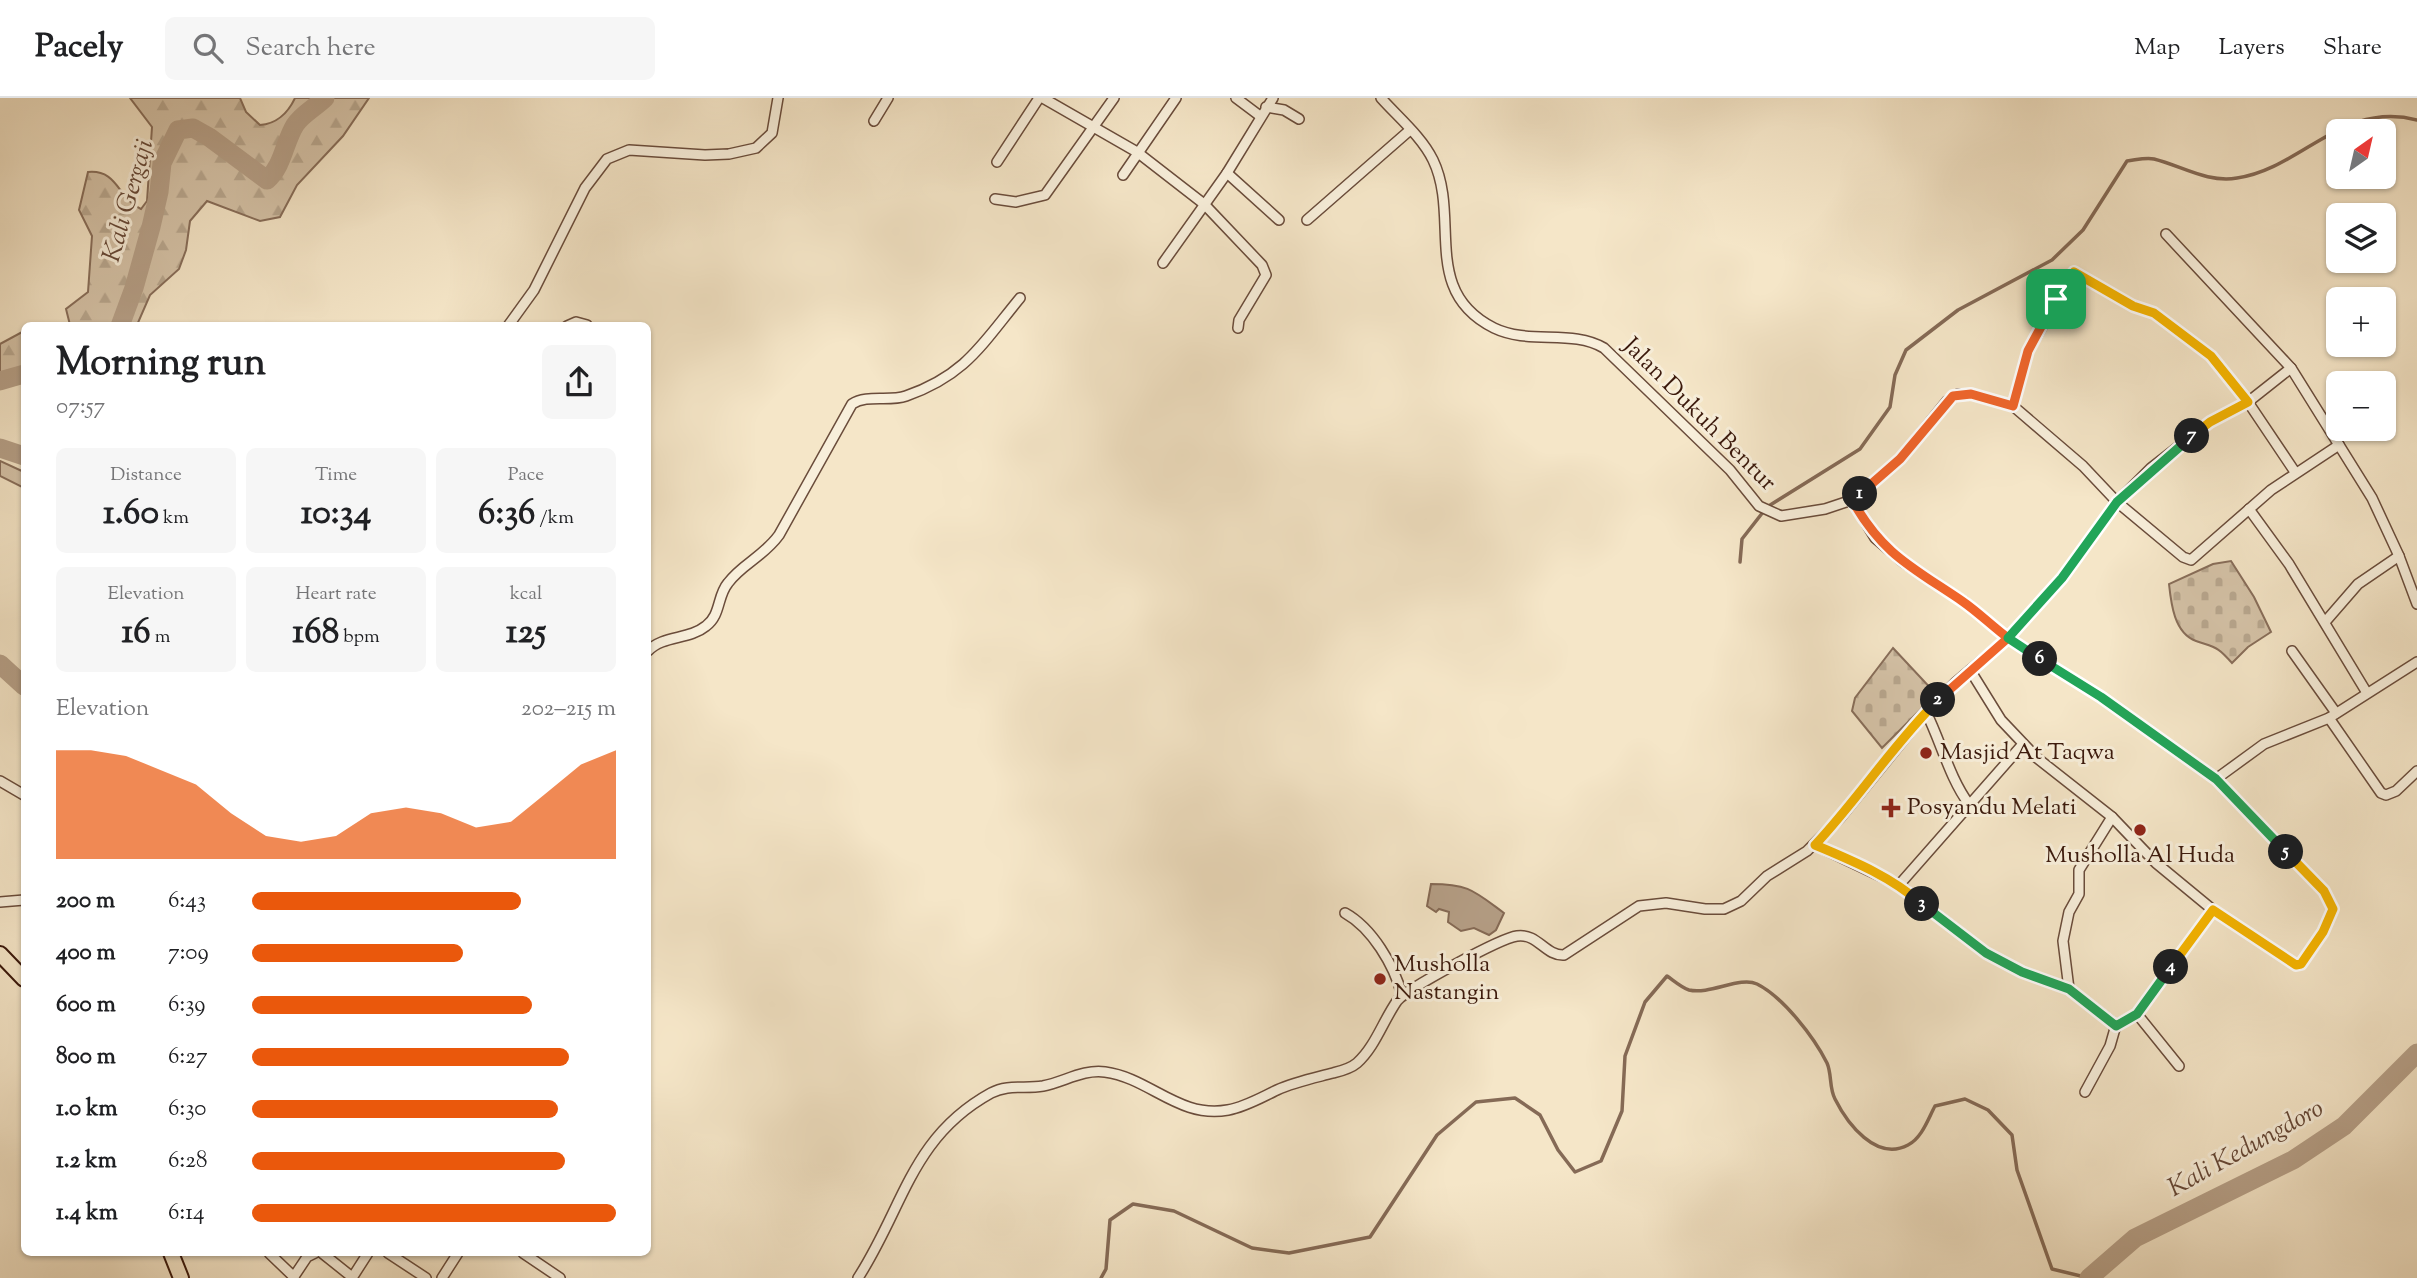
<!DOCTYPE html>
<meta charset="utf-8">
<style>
:root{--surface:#fff;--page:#f6f6f6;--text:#202124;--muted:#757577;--line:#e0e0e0;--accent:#ea580c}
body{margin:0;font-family:"Sorts Mill Goudy",serif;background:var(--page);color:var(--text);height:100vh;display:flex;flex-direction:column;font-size:26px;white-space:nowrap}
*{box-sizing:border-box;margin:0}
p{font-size:23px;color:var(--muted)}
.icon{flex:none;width:38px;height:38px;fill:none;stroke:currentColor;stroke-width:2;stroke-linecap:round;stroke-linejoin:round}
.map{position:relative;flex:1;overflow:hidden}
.details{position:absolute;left:21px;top:224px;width:630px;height:934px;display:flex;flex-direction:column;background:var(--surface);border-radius:10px;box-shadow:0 2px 5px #0004}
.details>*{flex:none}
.needle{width:46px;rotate:34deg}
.fabs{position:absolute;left:2326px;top:21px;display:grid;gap:14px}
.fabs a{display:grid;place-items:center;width:70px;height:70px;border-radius:10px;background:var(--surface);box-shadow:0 2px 5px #0004;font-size:35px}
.pin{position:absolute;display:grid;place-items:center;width:60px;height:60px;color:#fff;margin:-30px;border-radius:14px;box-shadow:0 4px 10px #0006}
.km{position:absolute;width:35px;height:35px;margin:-18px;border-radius:50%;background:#222;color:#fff;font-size:19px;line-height:35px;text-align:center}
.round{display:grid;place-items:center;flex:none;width:74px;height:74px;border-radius:10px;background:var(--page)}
.overview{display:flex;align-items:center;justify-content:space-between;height:119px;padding:0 35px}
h1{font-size:38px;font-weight:700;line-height:52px}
.stats{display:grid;grid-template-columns:repeat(3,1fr);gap:10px;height:119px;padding:7px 35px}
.stats div{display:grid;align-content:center;border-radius:10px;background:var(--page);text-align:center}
.stats b{font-size:35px;font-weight:700}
.stats small{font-size:19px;font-weight:400}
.stats p{font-size:19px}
.chart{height:196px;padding:14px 35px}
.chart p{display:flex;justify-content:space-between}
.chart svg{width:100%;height:126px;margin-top:7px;fill:var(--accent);opacity:.7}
ul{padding:0 35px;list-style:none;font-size:23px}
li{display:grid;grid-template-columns:112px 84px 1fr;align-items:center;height:52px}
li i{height:18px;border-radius:9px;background:var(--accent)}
header{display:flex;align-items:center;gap:42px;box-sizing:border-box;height:98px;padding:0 35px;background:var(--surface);border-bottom:2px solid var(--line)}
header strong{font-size:33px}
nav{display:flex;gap:38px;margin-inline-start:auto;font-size:24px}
.search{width:490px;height:63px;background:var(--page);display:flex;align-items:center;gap:18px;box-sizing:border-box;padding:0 24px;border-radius:10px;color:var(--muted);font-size:26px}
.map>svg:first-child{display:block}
.forest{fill:url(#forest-firs);stroke:#886e5a;stroke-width:2}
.cemetery{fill:url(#cemetery-stones);stroke:#886e5a;stroke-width:2}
.water{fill:#b6a088;stroke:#856a56;stroke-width:2}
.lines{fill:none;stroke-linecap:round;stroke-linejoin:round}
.stream{stroke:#856a56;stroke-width:3.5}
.river{stroke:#b6a088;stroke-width:19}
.street-casing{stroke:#6a4c3b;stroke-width:12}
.primary-casing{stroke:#3b190c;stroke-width:18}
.street{stroke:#f8efdb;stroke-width:9}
.primary{stroke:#f5e6c8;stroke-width:14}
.split-1-casing{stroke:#fff;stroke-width:14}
.split-2-casing{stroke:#fff;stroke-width:14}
.split-3-casing{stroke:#fff;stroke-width:14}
.split-4-casing{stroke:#fff;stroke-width:14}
.split-5-casing{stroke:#fff;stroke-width:14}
.split-6-casing{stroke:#fff;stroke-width:14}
.split-7-casing{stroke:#fff;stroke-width:14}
.split-8-casing{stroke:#fff;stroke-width:14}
.split-1{stroke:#f0652b;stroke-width:9}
.split-2{stroke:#f0652b;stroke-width:9}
.split-3{stroke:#f5b400;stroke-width:9}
.split-4{stroke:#22a559;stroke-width:9}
.split-5{stroke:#f5b400;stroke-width:9}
.split-6{stroke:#22a559;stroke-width:9}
.split-7{stroke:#22a559;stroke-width:9}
.split-8{stroke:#f5b400;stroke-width:9}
.poi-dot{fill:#8f2418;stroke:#f8efdb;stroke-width:2.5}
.labels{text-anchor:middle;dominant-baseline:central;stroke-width:6;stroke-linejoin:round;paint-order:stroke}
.street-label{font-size:24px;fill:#3b190c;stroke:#f8efdb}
.poi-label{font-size:24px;fill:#3b190c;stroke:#f8efdb;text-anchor:start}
.water-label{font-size:26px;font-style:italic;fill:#664837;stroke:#f8efdb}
</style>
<header>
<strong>Pacely</strong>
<div class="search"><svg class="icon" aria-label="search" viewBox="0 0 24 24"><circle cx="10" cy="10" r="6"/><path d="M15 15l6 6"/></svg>Search here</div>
<nav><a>Map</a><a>Layers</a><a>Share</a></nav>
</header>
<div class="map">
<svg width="2417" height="1180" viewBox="0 0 2417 1180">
<defs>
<pattern id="forest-firs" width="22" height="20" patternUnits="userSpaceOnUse" patternTransform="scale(1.75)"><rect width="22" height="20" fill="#d5c3a8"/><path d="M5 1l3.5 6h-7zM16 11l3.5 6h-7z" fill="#b8a78f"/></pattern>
<pattern id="cemetery-stones" width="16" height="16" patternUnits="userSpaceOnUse" patternTransform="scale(1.75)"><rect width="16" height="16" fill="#d5c3a8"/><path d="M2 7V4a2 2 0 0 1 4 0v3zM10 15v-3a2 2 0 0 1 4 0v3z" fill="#b8a78f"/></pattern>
</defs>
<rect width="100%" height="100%" fill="#f5e6c8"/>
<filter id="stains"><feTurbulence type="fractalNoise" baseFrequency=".00286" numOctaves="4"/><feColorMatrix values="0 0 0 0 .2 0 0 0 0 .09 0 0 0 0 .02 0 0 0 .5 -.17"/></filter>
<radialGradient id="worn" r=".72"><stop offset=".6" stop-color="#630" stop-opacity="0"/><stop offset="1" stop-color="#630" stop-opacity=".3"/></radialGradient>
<g class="forest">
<path d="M130,0H240L246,14L260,27C276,26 288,15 295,0H369L343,38L297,87L280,119L260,123L207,103L190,123L186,152L179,171L150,197L137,227H70L66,211L88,194L92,138L79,112L88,74C118,71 118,101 141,111L147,103L152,29Z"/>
<path d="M24,233V286L15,274L0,278V246Z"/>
<path d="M0,363L24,374V390L0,378Z"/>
</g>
<g class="cemetery">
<path d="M2231,463L2254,499L2271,534L2248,549L2232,565C2217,548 2216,550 2196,543C2174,535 2171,505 2169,486L2213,466Z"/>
<path d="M1893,550L1936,596L1882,650L1852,613L1855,600Z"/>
</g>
<path class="water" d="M1431,786C1469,786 1474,793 1504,815L1496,832L1489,837L1474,830L1461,833L1448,824L1449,814L1439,811L1436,814L1427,808Z"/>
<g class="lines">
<g class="stream">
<path d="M1740,464L1742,441L1767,409L1860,351L1890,309L1895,277L1906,252L1958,212L2052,162L2083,132L2127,63C2136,62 2146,59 2154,61C2182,68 2207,85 2237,80C2301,71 2343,2 2417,22"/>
<path d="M1101,1180L1106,1171L1110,1122L1133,1106L1174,1113L1252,1150L1289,1155L1370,1139L1437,1037L1476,1004L1515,1000L1540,1017L1558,1052L1575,1074L1601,1063L1622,1013L1625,958L1645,904L1667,878C1673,882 1682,890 1689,892C1710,897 1740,878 1757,886C1783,899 1814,939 1827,965C1832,976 1829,990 1835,1001C1847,1025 1876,1064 1908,1047C1922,1040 1928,1021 1935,1008L1965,1001L1988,1012L2012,1037L2017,1072L2052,1171L2089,1180"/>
</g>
<g class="river">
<path d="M120,228L134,190L151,129L159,94L162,65L178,32L193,30L209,39L267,82C283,68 284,45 295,27C302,16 316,9 325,0"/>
<path d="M0,283L24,276"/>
<path d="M0,350L24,358"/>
<path d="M0,566L24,588"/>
<path d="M2089,1180L2135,1140L2293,1062L2344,1028L2417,955"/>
</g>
<g class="street-casing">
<g id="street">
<path d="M1043,0L1137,54L1204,106L1262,167L1266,177L1239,222L1238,230"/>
<path d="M1236,0L1260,18"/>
<path d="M1381,0C1398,19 1422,39 1433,62C1461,120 1420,193 1494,230C1529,247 1572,231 1604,250L1730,372L1759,408L1781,418L1825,411L1852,402L1900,361L1947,303L1958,296H1971L2013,308L2083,368L2117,404L2183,459L2191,462L2271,392L2339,347"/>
<path d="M1266,9L1284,12L1299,21"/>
<path d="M874,23L888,0"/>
<path d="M997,64L1039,0"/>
<path d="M1227,75L1279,122"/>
<path d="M1123,77L1176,0"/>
<path d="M995,101L1016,104L1045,97L1114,0"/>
<path d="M1307,122L1410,32"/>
<path d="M2166,136L2291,270L2372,400L2399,458L2417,506"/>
<path d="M1163,165L1227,75L1273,0"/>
<path d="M508,228L534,192L585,90L607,61L629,52L705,57L729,56L756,50L772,35L778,0"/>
<path d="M567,228L576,224L587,227"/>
<path d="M2013,308L2028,253L2074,174L2133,208L2154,215L2211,258L2248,304L2295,374"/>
<path d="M1852,402L1875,440L1903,464L1963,503L2008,540L2101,599L2216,681L2324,793L2333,811L2323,834L2301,866L2296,867L2213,812L2156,765L2112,719L2037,660L2001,622L1970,572"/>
<path d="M2249,411L2289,466L2367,595"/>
<path d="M2325,524L2358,486L2399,458"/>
<path d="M648,553C663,537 689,542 706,528C721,517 717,498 728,485C742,466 763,459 779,437L852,306C867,296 889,304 906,298C966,277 982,246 1020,200"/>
<path d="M2292,553L2336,615"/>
<path d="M1926,614C1941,644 1950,681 1969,706"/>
<path d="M2329,620L2381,695L2386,697L2396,693L2417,673"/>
<path d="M2216,681L2264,646L2329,620L2417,564"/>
<path d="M0,683L24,697"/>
<path d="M1815,747L1899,787L1986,855L2022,874L2069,891L2116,927L2137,916L2213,812"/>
<path d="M1899,787L2023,646"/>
<path d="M0,804L24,802"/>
<path d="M1345,815C1372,830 1394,867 1402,897"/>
<path d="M2069,891L2063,843L2069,814L2079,796V772L2112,719"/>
<path d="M2137,916L2179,968"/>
<path d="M2085,994L2110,948L2116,927"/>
<path d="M269,1155L294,1179"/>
<path d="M322,1155L352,1179"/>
<path d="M388,1155L426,1180"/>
<path d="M523,1155L560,1180"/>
<path d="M293,1180L307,1159L315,1155"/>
<path d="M352,1180L368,1155"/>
<path d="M442,1180L458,1155"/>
<path d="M858,1180C904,1109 911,1039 991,995C1008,986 1025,991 1043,988C1064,984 1083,971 1105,974C1150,980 1179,1021 1228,1012C1245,1009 1262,999 1277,992C1294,984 1314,980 1333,975C1341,973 1350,971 1357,965C1375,949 1383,923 1397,903C1406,891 1501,840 1517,838C1538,835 1545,858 1564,857L1639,808L1666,805L1705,811H1724L1741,803L1767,778L1807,753L1840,720L1926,614L1956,584L2008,540L2062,480L2117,404L2151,370L2210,324L2248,304L2291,270"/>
</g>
</g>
<g class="primary-casing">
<g id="primary">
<path d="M0,856L24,881"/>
<path d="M171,1155L181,1180"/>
</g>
</g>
<use href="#street" class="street"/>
<use href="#primary" class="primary"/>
</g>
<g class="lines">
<g class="split-1-casing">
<path id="split-1" d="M1860,396L1900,361L1953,298L1971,296L2013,308L2028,253L2056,201"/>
</g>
<g class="split-2-casing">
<path id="split-2" d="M1860,396L1852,402C1883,457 1912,469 1962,503C1978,514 1992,528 2008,540L1938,602"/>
</g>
<g class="split-3-casing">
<path id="split-3" d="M1922,806C1890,778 1853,763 1815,747C1858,701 1893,647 1938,602"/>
</g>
<g class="split-4-casing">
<path id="split-4" d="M1922,806L1986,855L2022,874L2069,891L2116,928L2137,916L2171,869"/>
</g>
<g class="split-5-casing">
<path id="split-5" d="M2171,869L2213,812L2296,867L2301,866L2323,834L2333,811L2324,793L2286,754"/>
</g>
<g class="split-6-casing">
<path id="split-6" d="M2040,561L2101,599L2216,681L2286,754"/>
</g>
<g class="split-7-casing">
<path id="split-7" d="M2040,561L2008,540L2062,480L2117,404L2192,338"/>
</g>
<g class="split-8-casing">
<path id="split-8" d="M2056,201L2074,174L2133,208L2154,215L2211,258L2248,304L2210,324L2192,338"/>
</g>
<use href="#split-1" class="split-1"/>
<use href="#split-2" class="split-2"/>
<use href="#split-3" class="split-3"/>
<use href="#split-4" class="split-4"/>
<use href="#split-5" class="split-5"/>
<use href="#split-6" class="split-6"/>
<use href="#split-7" class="split-7"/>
<use href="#split-8" class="split-8"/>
</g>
<g class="poi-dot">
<circle cx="1926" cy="655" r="7"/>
<path d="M1887.5 699.5h7v7h7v7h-7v7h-7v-7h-7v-7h7z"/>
<circle cx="2140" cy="732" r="7"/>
<circle cx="1380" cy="881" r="7"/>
</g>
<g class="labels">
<g class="street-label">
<text transform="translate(1699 317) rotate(45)">Jalan Dukuh Bentur</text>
</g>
<g class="poi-label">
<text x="1940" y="655">Masjid At Taqwa</text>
<text x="1907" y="710">Posyandu Melati</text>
<text x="2140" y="758" text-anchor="middle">Musholla Al Huda</text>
<text x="1394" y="867">Musholla<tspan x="1394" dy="28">Nastangin</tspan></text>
</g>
<g class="water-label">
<text transform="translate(129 103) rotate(-74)">Kali Gergaji</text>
<text transform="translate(2246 1051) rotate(-29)">Kali Kedungdoro</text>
</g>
</g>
<rect width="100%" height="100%" filter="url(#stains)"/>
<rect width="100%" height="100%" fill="url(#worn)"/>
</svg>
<div class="fabs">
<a><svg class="needle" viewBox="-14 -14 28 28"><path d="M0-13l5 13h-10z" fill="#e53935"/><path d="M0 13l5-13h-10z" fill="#757577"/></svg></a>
<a><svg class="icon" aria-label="layers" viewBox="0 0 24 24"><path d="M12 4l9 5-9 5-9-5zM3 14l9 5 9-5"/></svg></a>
<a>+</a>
<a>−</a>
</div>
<div class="pin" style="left:2056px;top:201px;background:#1e9e55"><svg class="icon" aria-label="arrive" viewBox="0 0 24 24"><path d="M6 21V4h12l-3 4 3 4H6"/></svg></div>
<b class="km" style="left:1860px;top:396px">1</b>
<b class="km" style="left:1938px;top:602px">2</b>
<b class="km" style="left:1922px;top:806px">3</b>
<b class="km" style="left:2171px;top:869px">4</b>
<b class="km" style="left:2286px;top:754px">5</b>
<b class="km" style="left:2040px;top:561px">6</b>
<b class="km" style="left:2192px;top:338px">7</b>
<section class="details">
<div class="overview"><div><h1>Morning run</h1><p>07:57</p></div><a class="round"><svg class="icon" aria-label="share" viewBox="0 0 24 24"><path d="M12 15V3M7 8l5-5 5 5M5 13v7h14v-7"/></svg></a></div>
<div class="stats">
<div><p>Distance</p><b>1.60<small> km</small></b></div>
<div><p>Time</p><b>10:34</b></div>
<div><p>Pace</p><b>6:36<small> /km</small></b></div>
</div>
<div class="stats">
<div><p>Elevation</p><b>16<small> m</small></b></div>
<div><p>Heart rate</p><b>168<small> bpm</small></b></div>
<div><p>kcal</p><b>125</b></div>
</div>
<div class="chart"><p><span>Elevation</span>202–215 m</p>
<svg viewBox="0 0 160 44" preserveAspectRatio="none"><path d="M0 44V6L10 6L20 8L30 13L40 18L50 28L60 36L70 38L80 36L90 28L100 26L110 28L120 33L130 31L140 21L150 11L160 6V44z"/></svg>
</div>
<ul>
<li><b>200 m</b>6:43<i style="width:74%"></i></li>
<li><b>400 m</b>7:09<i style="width:58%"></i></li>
<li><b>600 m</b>6:39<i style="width:77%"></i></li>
<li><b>800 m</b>6:27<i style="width:87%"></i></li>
<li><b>1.0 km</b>6:30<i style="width:84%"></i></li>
<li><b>1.2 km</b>6:28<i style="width:86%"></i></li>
<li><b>1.4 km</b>6:14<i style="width:100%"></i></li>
</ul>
</section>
</div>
